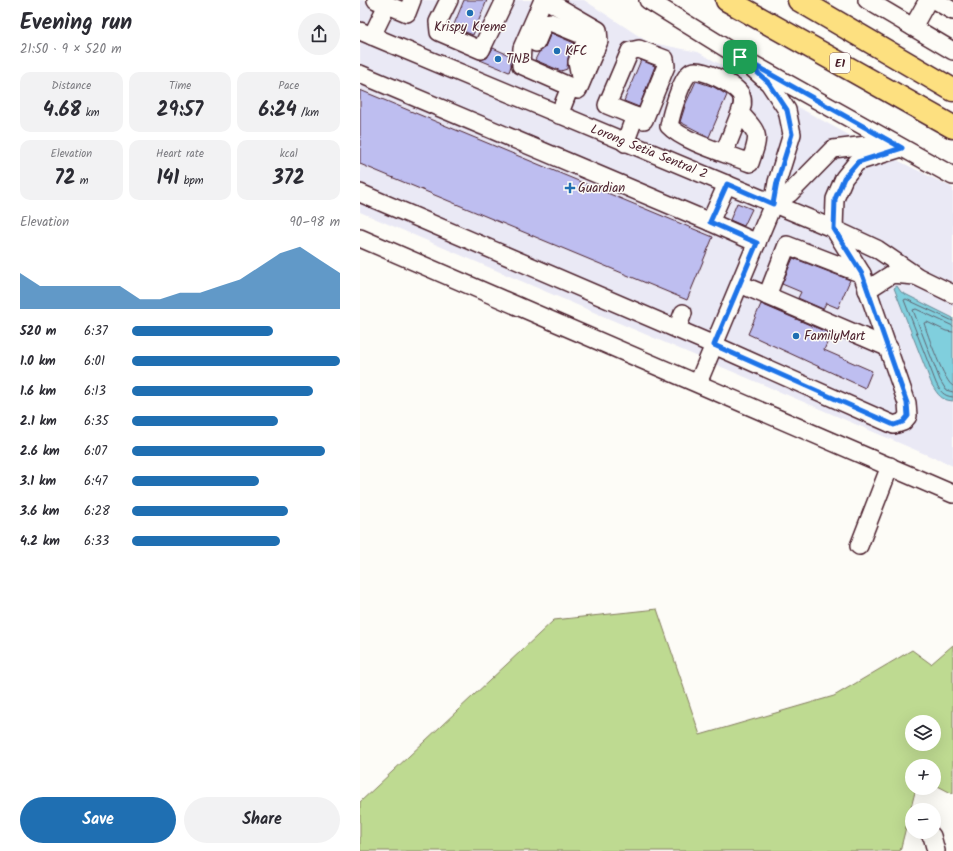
<!DOCTYPE html>
<meta charset="utf-8">
<style>
:root{--surface:#fff;--page:#f2f2f3;--text:#2b2b33;--muted:#7c7c81;--accent:#1f6fb2}
body{margin:0;font-family:Kalam,sans-serif;background:var(--page);color:var(--text);height:100vh;display:flex;flex-direction:column;font-size:15px;white-space:nowrap}
*{box-sizing:border-box;margin:0}
p{font-size:13px;color:var(--muted)}
.icon{flex:none;width:22px;height:22px;fill:none;stroke:currentColor;stroke-width:2;stroke-linecap:round;stroke-linejoin:round}
.map{position:relative;flex:1;overflow:hidden}
.drawer{display:flex;flex-direction:column;background:var(--surface);width:360px}
.drawer>*{flex:none}
.fabs{position:absolute;left:545px;top:715px;display:grid;gap:8px}
.fabs a{display:grid;place-items:center;width:36px;height:36px;border-radius:50%;background:var(--surface);box-shadow:0 4px 16px #0002;font-size:20px}
.pin{position:absolute;display:grid;place-items:center;width:34px;height:34px;color:#fff;margin:-17px;border-radius:8px;box-shadow:0 2px 6px #0006}
.round{display:grid;place-items:center;flex:none;width:42px;height:42px;border-radius:21px;background:var(--page)}
.summary{display:flex;align-items:center;justify-content:space-between;height:68px;padding:0 20px}
h1{font-size:22px;font-weight:700;line-height:30px}
.figures{display:grid;grid-template-columns:repeat(3,1fr);gap:6px;height:68px;padding:4px 20px}
.figures div{display:grid;align-content:center;border-radius:10px;background:var(--page);text-align:center}
.figures b{font-size:20px;font-weight:700}
.figures small{font-size:11px;font-weight:400}
.figures p{font-size:11px}
.chart{height:112px;padding:8px 20px}
.chart p{display:flex;justify-content:space-between}
.chart svg{width:100%;height:72px;margin-top:4px;fill:var(--accent);opacity:.7}
.cta{display:flex;gap:8px;margin-top:auto;padding:8px 20px}
.cta a{flex:1;height:46px;border-radius:24px;background:var(--accent);color:#fff;font-size:16px;font-weight:700;line-height:46px;text-align:center}
.cta a+a{background:var(--page);color:var(--text)}
ul{padding:0 20px;list-style:none;font-size:13px}
li{display:grid;grid-template-columns:64px 48px 1fr;align-items:center;height:30px}
li i{height:10px;border-radius:5px;background:var(--accent)}
main{display:flex;flex:1;min-height:0}
.map>svg:first-child{display:block}
.built{fill:#eae9f5}
.green{fill:#beda91;stroke:#847c5e;fill-rule:evenodd}
.water{fill:#80cfdd;stroke:#6a8996}
.lines{fill:none;stroke-linecap:round;stroke-linejoin:round}
.shore{stroke:#606572;stroke-width:1}
.building{fill:#bebef0;stroke:#4a1f2b}
.minor-casing{stroke:#4a1f2b;stroke-width:20}
.highway-casing{stroke:#4a1f2b;stroke-width:25}
.minor{stroke:#fdfcf7;stroke-width:17}
.highway{stroke:#fde080;stroke-width:22}
.route-casing{stroke:#fff;stroke-width:8}
.route{stroke:#1a73e8;stroke-width:5}
.poi-dot{fill:#1f6fb2;stroke:#fdfcf7;stroke-width:1.5}
.labels{text-anchor:middle;dominant-baseline:central;stroke-width:3;stroke-linejoin:round;paint-order:stroke}
.shield{fill:#fdfcf7;stroke:#806168;stroke-width:1}
.shield-label{font-size:12px;font-weight:bold;fill:#4a1f2b}
.poi-label{font-size:13px;fill:#4a1f2b;stroke:#fdfcf7;text-anchor:start}
.street-label{font-size:13px;fill:#4a1f2b;stroke:#fdfcf7}
</style>
<main>
<section class="drawer">
<div class="summary"><div><h1>Evening run</h1><p>21:50 · 9 × 520 m</p></div><a class="round"><svg class="icon" aria-label="share" viewBox="0 0 24 24"><path d="M12 15V3M7 8l5-5 5 5M5 13v7h14v-7"/></svg></a></div>
<div class="figures">
<div><p>Distance</p><b>4.68<small> km</small></b></div>
<div><p>Time</p><b>29:57</b></div>
<div><p>Pace</p><b>6:24<small> /km</small></b></div>
</div>
<div class="figures">
<div><p>Elevation</p><b>72<small> m</small></b></div>
<div><p>Heart rate</p><b>141<small> bpm</small></b></div>
<div><p>kcal</p><b>372</b></div>
</div>
<div class="chart"><p><span>Elevation</span>90–98 m</p>
<svg viewBox="0 0 160 44" preserveAspectRatio="none"><path d="M0 44V22L10 30L20 30L30 30L40 30L50 30L60 38L70 38L80 34L90 34L100 30L110 26L120 18L130 10L140 6L150 14L160 22V44z"/></svg>
</div>
<ul>
<li><b>520 m</b>6:37<i style="width:68%"></i></li>
<li><b>1.0 km</b>6:01<i style="width:100%"></i></li>
<li><b>1.6 km</b>6:13<i style="width:87%"></i></li>
<li><b>2.1 km</b>6:35<i style="width:70%"></i></li>
<li><b>2.6 km</b>6:07<i style="width:93%"></i></li>
<li><b>3.1 km</b>6:47<i style="width:61%"></i></li>
<li><b>3.6 km</b>6:28<i style="width:75%"></i></li>
<li><b>4.2 km</b>6:33<i style="width:71%"></i></li>
</ul>
<div class="cta"><a>Save</a><a>Share</a></div>
</section>
<div class="map">
<svg width="593" height="851" viewBox="0 0 593 851">
<rect width="100%" height="100%" fill="#fdfcf7"/>
<filter id="ink" filterUnits="userSpaceOnUse"><feTurbulence type="fractalNoise" baseFrequency=".025" numOctaves="2"/><feDisplacementMap in="SourceGraphic" scale="8" xChannelSelector="R" yChannelSelector="G"/><feConvolveMatrix kernelMatrix="1 2 1 2 8 2 1 2 1" color-interpolation-filters="sRGB"/></filter>
<g filter="url(#ink)">
<path class="built" d="M0,0H224L288,42L338,52L507,145L593,188V466L0,212Z"/>
<path class="green" d="M297,609L340,735L474,696L552,650L571,664L593,645V794L574,784V766H552V788H556L540,851H0V802L194,620ZM552,722H574V744H552Z"/>
<path class="water" d="M537,286L541,292L593,318V401C581,400 578,395 572,385L534,288Z"/>
<g class="lines">
<g class="shore">
<path d="M593,321L546,299L544,300L576,383C580,391 583,396 593,397"/>
<path d="M593,326L556,309L553,310L580,380L586,390L593,392"/>
<path d="M593,332L586,331L567,322L564,323C567,333 585,384 593,386"/>
</g>
</g>
<g class="building">
<path d="M104,0H127L113,35L93,27Z"/>
<path d="M191,33L214,43L208,58L207,69L201,71L175,60L179,52L185,47Z"/>
<path d="M133,48L151,56V66L149,72L120,60L127,58Z"/>
<path d="M281,60L295,66L279,107L264,101Z"/>
<path d="M336,81L354,87L367,95L349,137L320,122L326,103Z"/>
<path d="M0,90L353,237L327,300L0,164Z"/>
<path d="M377,203L392,209L384,226L370,220Z"/>
<path d="M433,258L490,280L478,308L466,303L463,309L438,298L441,292L422,284Z"/>
<path d="M401,304L471,334L464,350L512,371L505,388L388,334Z"/>
</g>
<g class="lines">
<g class="minor-casing">
<g id="minor">
<path d="M16,0L47,13L52,0"/>
<path d="M89,0L78,22L79,32L121,50L145,0"/>
<path d="M183,0L162,48L161,65L218,90L239,41L238,30L186,0"/>
<path d="M288,0L380,57L593,176"/>
<path d="M507,0L593,51"/>
<path d="M574,0L593,11"/>
<path d="M553,27L568,0"/>
<path d="M0,31L474,229L517,249L558,277L593,294"/>
<path d="M12,36L27,5"/>
<path d="M176,43L184,24L190,22L224,36L225,42L217,62L221,82"/>
<path d="M279,49L305,59L306,66L284,120L247,105L270,51Z"/>
<path d="M0,74L350,222L367,184"/>
<path d="M199,115L210,87"/>
<path d="M265,143L275,116"/>
<path d="M364,153L380,113C400,135 400,134 390,163C368,154 324,142 309,126C311,115 321,78 331,72C339,66 378,86 381,95C384,102 382,107 380,113"/>
<path d="M0,193L354,345L534,425L543,422L548,416L547,403L502,274L474,229L475,199L484,178L497,162L542,148"/>
<path d="M413,204L430,193L473,149L507,145L532,148"/>
<path d="M350,222L397,243"/>
<path d="M0,238L593,494"/>
<path d="M380,284L529,348"/>
<path d="M507,290L532,274L555,276"/>
<path d="M407,296L427,245L502,274"/>
<path d="M317,329L323,313"/>
<path d="M338,383L413,204L417,182L432,134L427,110L409,83L380,57"/>
<path d="M499,546L530,466"/>
<path d="M569,833L572,836L576,851"/>
</g>
</g>
<g class="highway-casing">
<g id="highway">
<path d="M367,0L593,127"/>
<path d="M439,0L593,90"/>
</g>
</g>
<use href="#minor" class="minor"/>
<use href="#highway" class="highway"/>
</g>
</g>
<g class="lines" filter="url(#ink)">
<g class="route-casing">
<path id="route" d="M380,57L542,148L498,162L484,178L475,199L474,229L502,274L547,403L548,416L543,422L534,425L354,345L397,243L350,222L367,184L413,204L417,182L432,134L427,110L409,83Z"/>
</g>
<use href="#route" class="route"/>
</g>
<g class="poi-dot">
<circle cx="110" cy="13" r="4"/>
<circle cx="197" cy="51" r="4"/>
<circle cx="138" cy="59" r="4"/>
<path d="M208 182h4v4h4v4h-4v4h-4v-4h-4v-4h4z"/>
<circle cx="436" cy="336" r="4"/>
</g>
<g class="labels">
<rect class="shield" x="470" y="53" width="20" height="20" rx="3"/>
<g class="shield-label">
<text x="480" y="63">E1</text>
</g>
<g class="poi-label">
<text x="110" y="27" text-anchor="middle">Krispy Kreme</text>
<text x="205" y="51">KFC</text>
<text x="146" y="59">TNB</text>
<text x="218" y="188">Guardian</text>
<text x="444" y="336">FamilyMart</text>
</g>
<g class="street-label">
<text transform="translate(289 152) rotate(22)">Lorong Setia Sentral 2</text>
</g>
</g>
</svg>
<div class="fabs">
<a><svg class="icon" aria-label="layers" viewBox="0 0 24 24"><path d="M12 4l9 5-9 5-9-5zM3 14l9 5 9-5"/></svg></a>
<a>+</a>
<a>−</a>
</div>
<div class="pin" style="left:380px;top:57px;background:#1e9e55"><svg class="icon" aria-label="arrive" viewBox="0 0 24 24"><path d="M6 21V4h12l-3 4 3 4H6"/></svg></div>
</div>
</main>
